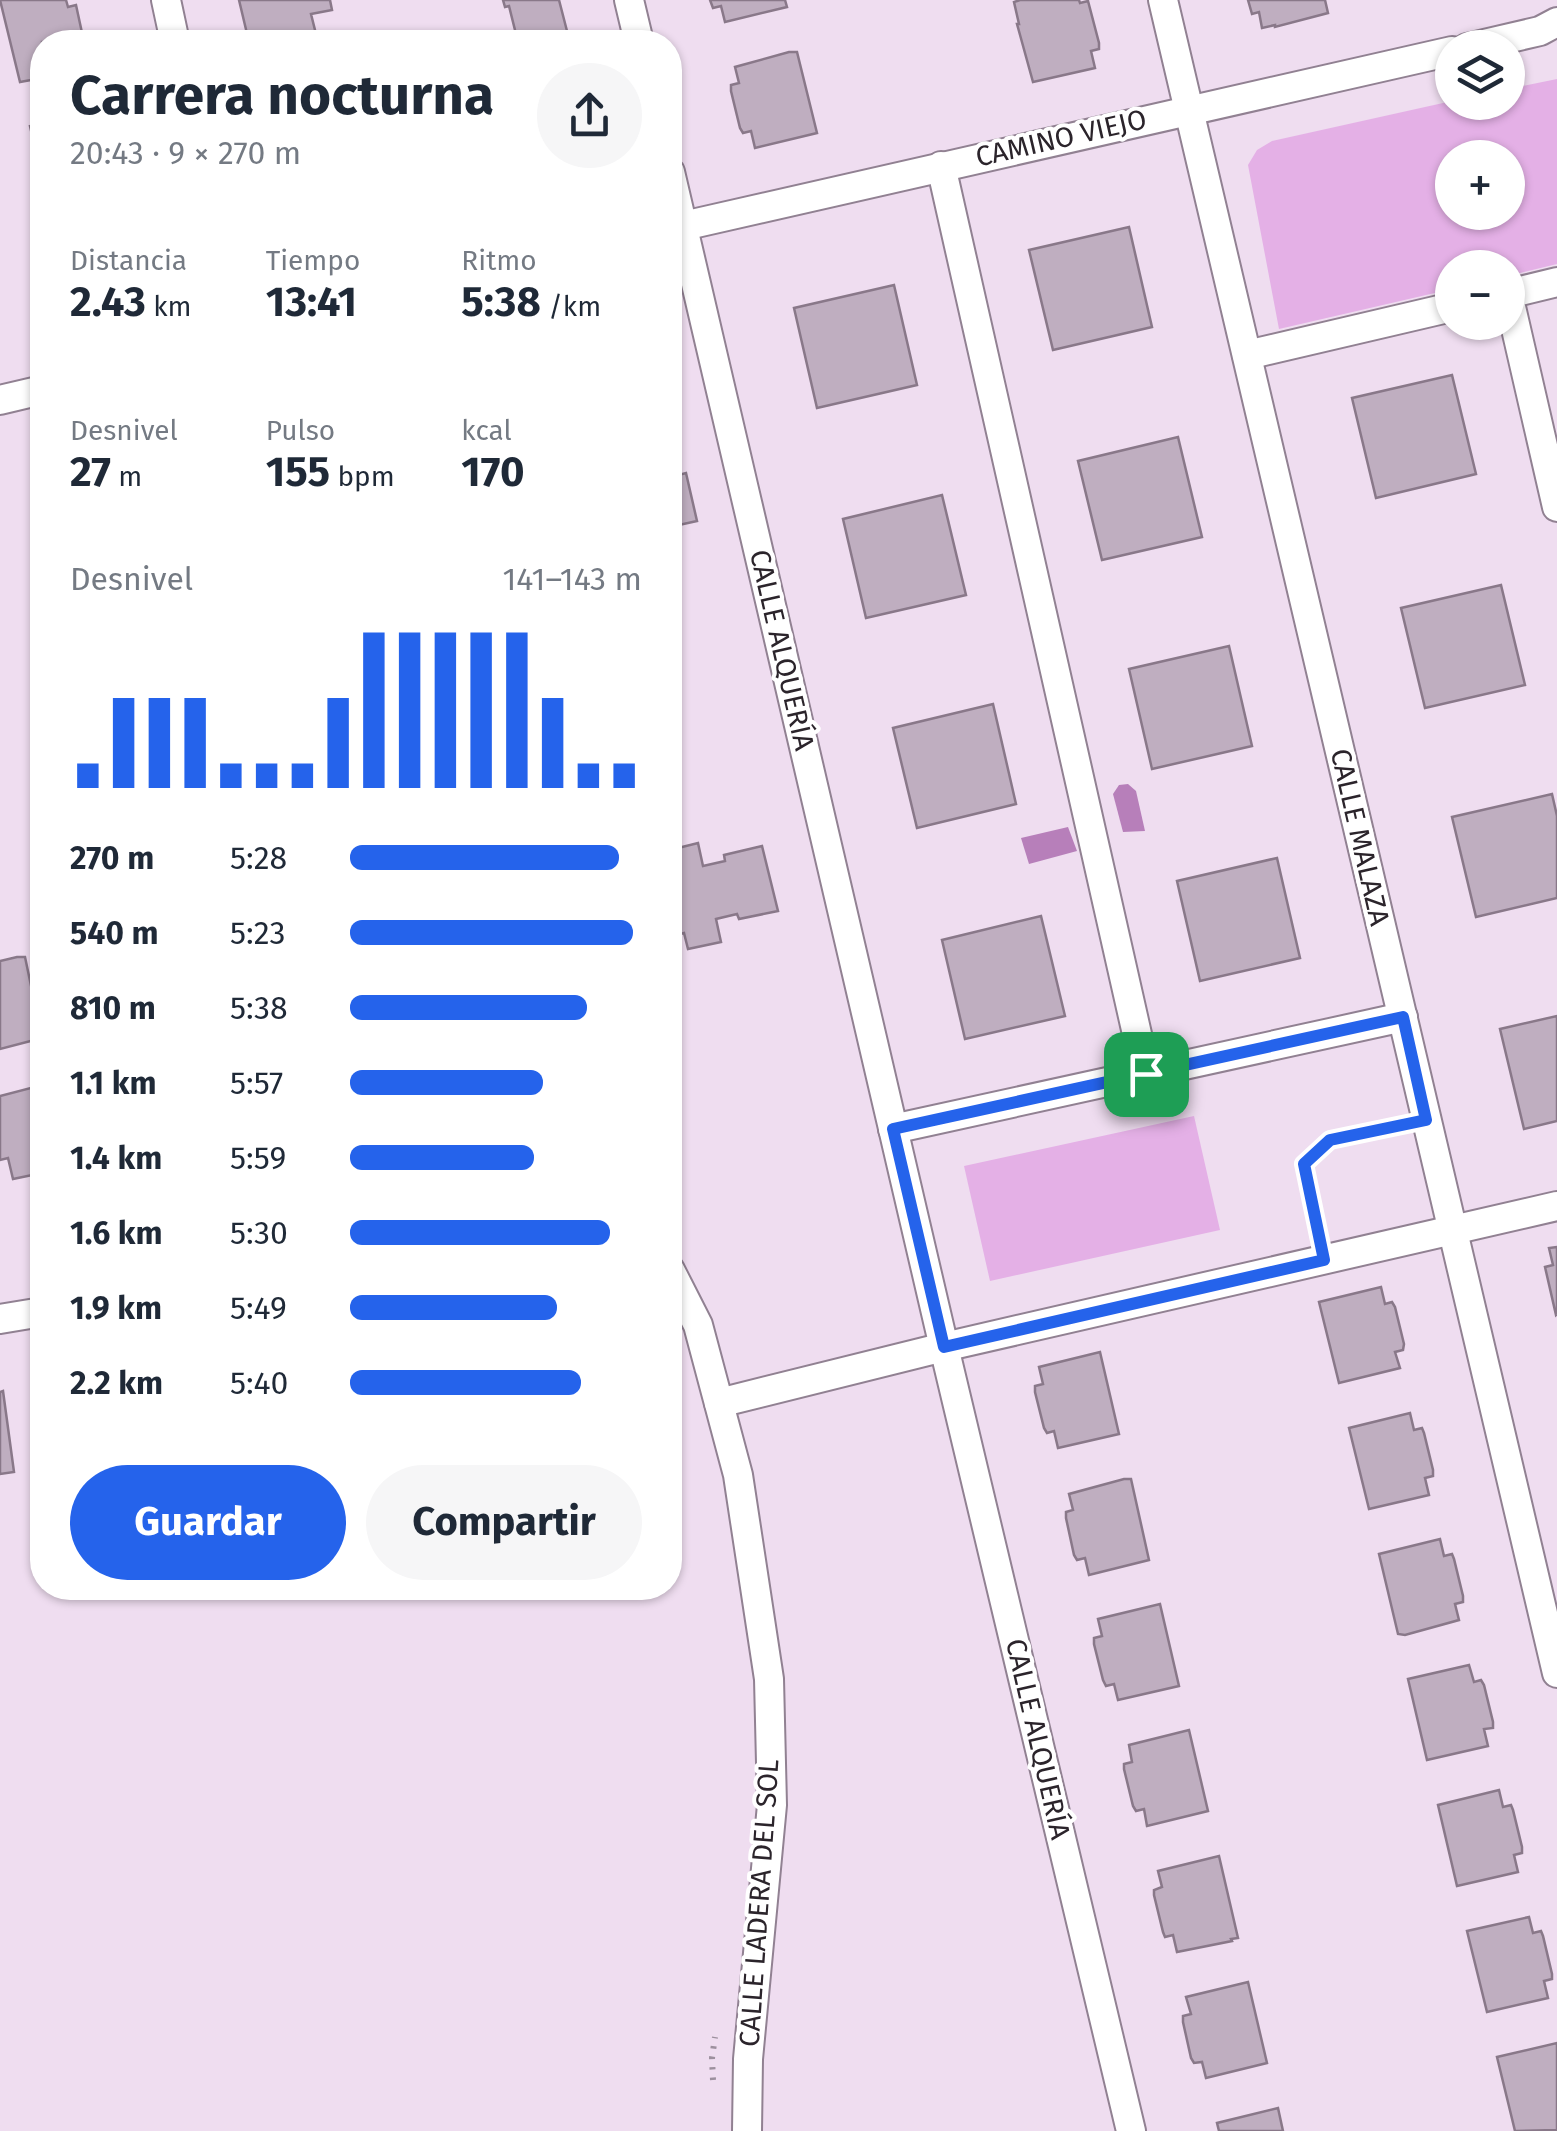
<!DOCTYPE html>
<html lang="es">
<meta charset="utf-8">
<style>
:root{--surface:#fff;--page:#f6f6f7;--text:#1f2937;--muted:#747a83;--accent:#2563eb}
body{margin:0;font-family:"Fira Sans",sans-serif;background:var(--page);color:var(--text);height:100vh;display:flex;flex-direction:column;font-size:38px;white-space:nowrap}
*{box-sizing:border-box;margin:0}
p{font-size:32px;color:var(--muted)}
.icon{flex:none;width:55px;height:55px;fill:none;stroke:currentColor;stroke-width:2;stroke-linecap:round;stroke-linejoin:round}
.map{position:relative;flex:1;overflow:hidden}
.details{position:absolute;left:30px;top:30px;width:652px;height:1570px;display:flex;flex-direction:column;background:var(--surface);border-radius:40px;box-shadow:0 2px 8px #0004}
.details>*{flex:none}
.tools{position:absolute;left:1435px;top:30px;display:grid;gap:20px}
.tools a{display:grid;place-items:center;width:90px;height:90px;border-radius:50%;background:var(--surface);box-shadow:0 2px 8px #0004;font-size:50px}
.pin{position:absolute;display:grid;place-items:center;width:85px;height:85px;color:#fff;margin:-42px;border-radius:20px;box-shadow:0 5px 15px #0006}
.round{display:grid;place-items:center;flex:none;width:105px;height:105px;border-radius:52px;background:var(--page)}
.overview{display:flex;align-items:center;justify-content:space-between;height:170px;padding:0 40px}
h1{font-size:55px;font-weight:700;line-height:75px}
.metrics{display:grid;grid-template-columns:repeat(3,1fr);gap:15px;height:170px;padding:10px 40px}
.metrics div{display:grid;align-content:center}
.metrics b{font-size:42px;font-weight:700}
.metrics small{font-size:28px;font-weight:400}
.metrics p{font-size:28px}
.chart{height:280px;padding:20px 40px}
.chart p{display:flex;justify-content:space-between}
.chart svg{width:100%;height:180px;margin-top:10px;stroke:var(--accent);stroke-width:6}
.primary-button{display:flex;gap:20px;margin-top:auto;padding:20px 40px}
.primary-button a{flex:1;height:115px;border-radius:60px;background:var(--accent);color:#fff;font-size:40px;font-weight:700;line-height:115px;text-align:center}
.primary-button a+a{background:var(--page);color:var(--text)}
ul{padding:0 40px;list-style:none;font-size:32px}
li{display:grid;grid-template-columns:160px 120px 1fr;align-items:center;height:75px}
li i{height:25px;border-radius:12px;background:var(--accent)}
.map>svg:first-child{display:block}
.green{fill:#e4b0e6;fill-rule:evenodd}
.water{fill:#b77fba}
.building{fill:#bfaec0;stroke:#897889;stroke-width:2.5}
.lines{fill:none;stroke-linecap:round;stroke-linejoin:round}
.street-casing{stroke:#918192;stroke-width:32}
.path{stroke:#9d909e;stroke-width:6;stroke-dasharray:2.5 8;stroke-linecap:butt}
.street{stroke:#fff;stroke-width:28}
.route-casing{stroke:#fff;stroke-width:20}
.route{stroke:#2563eb;stroke-width:12}
.labels{text-anchor:middle;dominant-baseline:central;stroke-width:8;stroke-linejoin:round;paint-order:stroke}
.street-label{font-size:28px;fill:#2b242b;stroke:#fff}
</style>
<div class="map">
<svg width="1557" height="2131" viewBox="0 0 1557 2131">
<rect width="100%" height="100%" fill="#efddf0"/>
<g class="green">
<path d="M1557,79V264L1508,276V268H1452V289L1279,329L1248,165L1257,150L1272,141L1452,101L1508,102V89ZM1452,158H1508V212H1452Z"/>
<path d="M1194,1116L1220,1230L990,1281L964,1166Z"/>
</g>
<g class="water">
<path d="M1128,784L1136,791L1145,831L1123,832L1113,794L1119,785Z"/>
<path d="M1068,827L1077,851L1029,864L1021,838Z"/>
</g>
<g class="building">
<path d="M0,0H66L68,7L76,5L84,42H42V78L20,82Z"/>
<path d="M239,0H330L332,10L311,14L318,42H249Z"/>
<path d="M503,0H559L567,31L518,42L509,6L505,7Z"/>
<path d="M710,0H785L787,7L725,22L721,6L713,8Z"/>
<path d="M1020,0H1079L1080,3L1088,1L1099,43V49L1091,51L1095,68L1033,82L1017,24H1019L1014,2Z"/>
<path d="M1248,0H1325L1328,13L1275,27V25L1262,28L1259,12L1252,14Z"/>
<path d="M789,52H797L817,133L755,148L751,131L743,133L740,128L731,91V85L739,83L735,67Z"/>
<path d="M42,122V179L30,126Z"/>
<path d="M1129,227L1152,327L1053,350L1029,250Z"/>
<path d="M894,285L917,385L817,408L794,308Z"/>
<path d="M1452,375L1476,474L1376,498L1352,398Z"/>
<path d="M1178,437L1202,537L1102,560L1078,461Z"/>
<path d="M670,473L671,477L686,473L697,521L670,527Z"/>
<path d="M942,495L966,595L866,618L843,519Z"/>
<path d="M1501,585L1525,685L1425,708L1401,608Z"/>
<path d="M1229,646L1252,746L1152,769L1129,669Z"/>
<path d="M993,704L1016,804L917,828L893,728Z"/>
<path d="M1552,794L1557,816V898L1476,917L1452,817Z"/>
<path d="M698,843L703,866L725,861L724,855L762,846L778,911L739,919L737,914L716,919L721,942L688,949L684,933L671,936L670,932V850Z"/>
<path d="M1277,858L1300,958L1200,981L1177,881Z"/>
<path d="M1041,916L1065,1016L965,1039L942,940Z"/>
<path d="M17,957H25L42,1038L0,1049V961Z"/>
<path d="M1557,1016V1121L1524,1129L1500,1029Z"/>
<path d="M42,1085V1173L13,1179L8,1158L0,1160V1096Z"/>
<path d="M1557,1247V1314L1556,1315L1545,1267L1553,1265L1549,1248Z"/>
<path d="M1381,1287L1385,1304L1392,1302L1395,1307L1404,1344L1403,1350L1395,1352L1400,1368L1339,1383L1319,1302Z"/>
<path d="M1100,1352L1119,1434L1058,1448L1054,1431L1047,1433L1044,1428L1035,1392V1386L1043,1384L1039,1367Z"/>
<path d="M3,1391L14,1472L0,1474V1392Z"/>
<path d="M1410,1413L1414,1430L1422,1428L1424,1433L1433,1470V1476L1425,1478L1429,1495L1369,1509L1349,1428Z"/>
<path d="M1124,1479H1131L1149,1560L1089,1575L1085,1558L1077,1560L1074,1555L1066,1518V1512L1073,1510L1069,1494Z"/>
<path d="M1440,1539L1444,1556L1452,1554L1454,1559L1463,1596V1602L1455,1604L1459,1620L1405,1635L1398,1634L1379,1554Z"/>
<path d="M1160,1604L1179,1686L1118,1700L1114,1684L1106,1686L1103,1680L1094,1644V1638L1102,1636L1098,1619Z"/>
<path d="M1469,1665L1474,1682L1481,1680L1484,1685L1493,1722V1728L1484,1729L1488,1746L1427,1760L1408,1679Z"/>
<path d="M1189,1730L1208,1811L1147,1826L1144,1809L1136,1811L1133,1806L1124,1769V1764L1132,1762L1129,1745Z"/>
<path d="M1499,1790L1503,1807L1511,1805L1513,1810L1522,1847V1853L1514,1855L1518,1872L1457,1886L1438,1805Z"/>
<path d="M1219,1856L1238,1938L1231,1939L1232,1941L1177,1952L1173,1935L1165,1937L1163,1932L1154,1895V1890L1162,1887L1158,1871Z"/>
<path d="M1529,1917L1533,1933L1541,1931L1543,1936L1552,1974V1979L1544,1981L1548,1998L1487,2012L1467,1931Z"/>
<path d="M1248,1982L1267,2063L1206,2078L1202,2062L1194,2063L1191,2058L1183,2022V2016L1191,2014L1186,1997Z"/>
<path d="M1557,2043V2130L1515,2131L1497,2057Z"/>
<path d="M1278,2108L1283,2131H1219L1217,2123Z"/>
</g>
<g class="lines">
<g class="street-casing">
<g id="street">
<path d="M166,0L175,42"/>
<path d="M629,0L639,42"/>
<path d="M1163,0L1557,1673"/>
<path d="M1467,48L1540,31L1557,22"/>
<path d="M941,166L1146,1074"/>
<path d="M670,172L944,1347L1131,2131"/>
<path d="M670,229L1452,51"/>
<path d="M1508,294L1557,507"/>
<path d="M1508,294L1557,282"/>
<path d="M1247,355L1452,307"/>
<path d="M0,400L42,390"/>
<path d="M893,1129L1403,1017"/>
<path d="M670,1270L698,1325L738,1475L769,1679L772,1805L748,2059L747,2131"/>
<path d="M0,1319L42,1312"/>
<path d="M719,1403L944,1347L1557,1206"/>
</g>
</g>
<g class="path">
<path d="M1318,1233L1304,1164L1330,1140L1396,1126"/>
<path d="M713,2080L712,2058L715,2037"/>
</g>
<use href="#street" class="street"/>
</g>
<g class="lines">
<g class="route-casing">
<path id="route" d="M1403,1017L1426,1120L1330,1140L1304,1164L1324,1260L944,1347L893,1129Z"/>
</g>
<use href="#route" class="route"/>
</g>
<g class="labels">
<g class="street-label">
<text transform="translate(1061 138) rotate(-13)">CAMINO VIEJO</text>
<text transform="translate(782 650) rotate(77)">CALLE ALQUERÍA</text>
<text transform="translate(1360 837) rotate(77)">CALLE MALAZA</text>
<text transform="translate(1038 1739) rotate(77)">CALLE ALQUERÍA</text>
<text transform="translate(759 1903) rotate(-86)">CALLE LADERA DEL SOL</text>
</g>
</g>
</svg>
<div class="tools">
<a><svg class="icon" aria-label="layers" viewBox="0 0 24 24"><path d="M12 4l9 5-9 5-9-5zM3 14l9 5 9-5"/></svg></a>
<a>+</a>
<a>−</a>
</div>
<div class="pin" style="left:1146px;top:1074px;background:#1e9e55"><svg class="icon" aria-label="arrive" viewBox="0 0 24 24"><path d="M6 21V4h12l-3 4 3 4H6"/></svg></div>
<section class="details">
<div class="overview"><div><h1>Carrera nocturna</h1><p>20:43 · 9 × 270 m</p></div><a class="round"><svg class="icon" aria-label="share" viewBox="0 0 24 24"><path d="M12 15V3M7 8l5-5 5 5M5 13v7h14v-7"/></svg></a></div>
<div class="metrics">
<div><p>Distancia</p><b>2.43<small> km</small></b></div>
<div><p>Tiempo</p><b>13:41</b></div>
<div><p>Ritmo</p><b>5:38<small> /km</small></b></div>
</div>
<div class="metrics">
<div><p>Desnivel</p><b>27<small> m</small></b></div>
<div><p>Pulso</p><b>155<small> bpm</small></b></div>
<div><p>kcal</p><b>170</b></div>
</div>
<div class="chart"><p><span>Desnivel</span>141–143 m</p>
<svg viewBox="0 0 160 44" preserveAspectRatio="none"><path d="M5 44V38M15 44V22M25 44V22M35 44V22M45 44V38M55 44V38M65 44V38M75 44V22M85 44V6M95 44V6M105 44V6M115 44V6M125 44V6M135 44V22M145 44V38M155 44V38"/></svg>
</div>
<ul>
<li><b>270 m</b>5:28<i style="width:92%"></i></li>
<li><b>540 m</b>5:23<i style="width:97%"></i></li>
<li><b>810 m</b>5:38<i style="width:81%"></i></li>
<li><b>1.1 km</b>5:57<i style="width:66%"></i></li>
<li><b>1.4 km</b>5:59<i style="width:63%"></i></li>
<li><b>1.6 km</b>5:30<i style="width:89%"></i></li>
<li><b>1.9 km</b>5:49<i style="width:71%"></i></li>
<li><b>2.2 km</b>5:40<i style="width:79%"></i></li>
</ul>
<div class="primary-button"><a>Guardar</a><a>Compartir</a></div>
</section>
</div>
